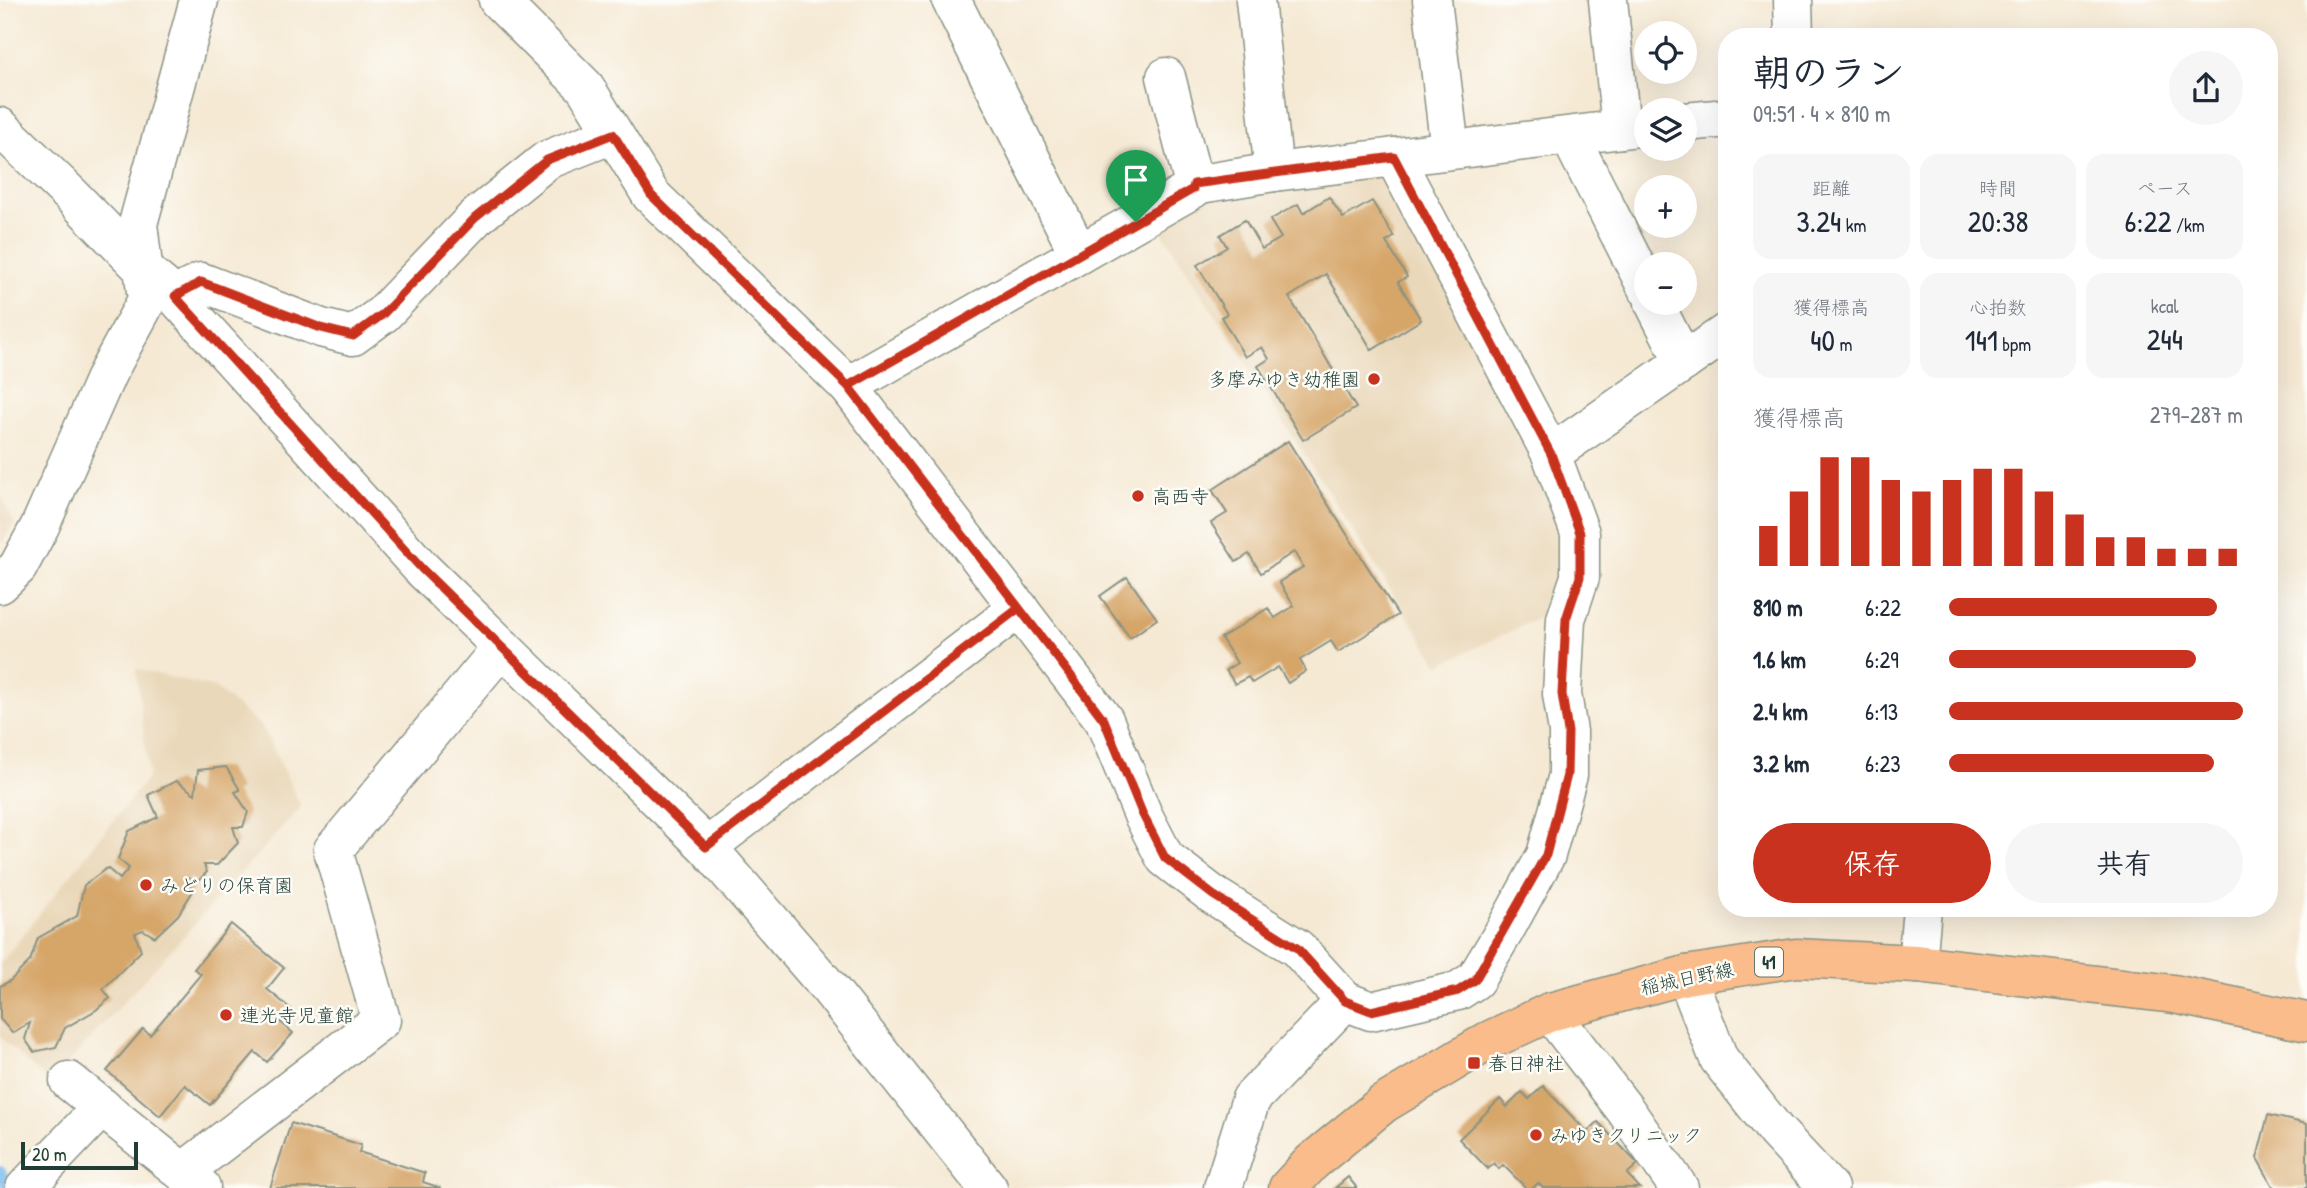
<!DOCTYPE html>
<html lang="ja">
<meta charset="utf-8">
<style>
:root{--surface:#fff;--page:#f6f6f7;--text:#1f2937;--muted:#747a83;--accent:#c8321e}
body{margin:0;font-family:"Patrick Hand","Klee One",sans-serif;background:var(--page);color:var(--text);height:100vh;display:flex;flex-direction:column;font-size:26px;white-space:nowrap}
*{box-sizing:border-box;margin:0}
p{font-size:23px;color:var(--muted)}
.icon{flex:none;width:38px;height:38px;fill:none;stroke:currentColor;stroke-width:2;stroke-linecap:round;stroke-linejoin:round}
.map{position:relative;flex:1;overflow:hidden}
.side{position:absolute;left:1718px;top:28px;width:560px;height:889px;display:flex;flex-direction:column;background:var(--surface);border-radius:28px;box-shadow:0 7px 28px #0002}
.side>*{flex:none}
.buttons{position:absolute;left:1634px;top:21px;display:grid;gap:14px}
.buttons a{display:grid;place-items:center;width:63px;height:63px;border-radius:50%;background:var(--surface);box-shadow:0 7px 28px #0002;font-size:35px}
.scale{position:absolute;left:21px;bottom:18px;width:117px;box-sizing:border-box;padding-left:7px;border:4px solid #1f3d34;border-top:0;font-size:19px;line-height:24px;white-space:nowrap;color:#1f3d34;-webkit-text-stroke:5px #fdfcf7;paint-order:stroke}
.pin{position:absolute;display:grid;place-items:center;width:60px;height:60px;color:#fff;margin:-72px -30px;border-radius:50% 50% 50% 0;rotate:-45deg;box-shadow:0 0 7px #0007}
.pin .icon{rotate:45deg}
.round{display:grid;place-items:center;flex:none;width:74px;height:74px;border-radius:37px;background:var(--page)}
.summary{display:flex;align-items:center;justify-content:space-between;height:119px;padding:0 35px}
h1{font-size:38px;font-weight:600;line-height:52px}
.stats{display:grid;grid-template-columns:repeat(3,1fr);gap:10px;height:119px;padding:7px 35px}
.stats div{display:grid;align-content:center;border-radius:18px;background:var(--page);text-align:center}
.stats b{font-size:30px;font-weight:600}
.stats small{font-size:19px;font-weight:400}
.stats p{font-size:19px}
.chart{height:196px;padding:14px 35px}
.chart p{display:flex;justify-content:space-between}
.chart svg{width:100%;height:126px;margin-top:7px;stroke:var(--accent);stroke-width:6}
.primary-button{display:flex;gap:14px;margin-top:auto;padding:14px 35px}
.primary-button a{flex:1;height:80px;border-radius:42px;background:var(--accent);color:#fff;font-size:28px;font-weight:600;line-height:80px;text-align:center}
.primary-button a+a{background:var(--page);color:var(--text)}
ul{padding:0 35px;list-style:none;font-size:23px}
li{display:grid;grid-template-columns:112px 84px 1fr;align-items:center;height:52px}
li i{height:18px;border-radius:9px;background:var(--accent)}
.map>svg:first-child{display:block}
.built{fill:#ead8ba}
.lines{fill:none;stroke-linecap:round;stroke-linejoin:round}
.stream{stroke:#74b8ea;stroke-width:12}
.building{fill:#d6a567}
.minor-casing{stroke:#8a9384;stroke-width:41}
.major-casing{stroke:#8a9384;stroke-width:41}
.minor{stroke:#fff;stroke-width:38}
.major{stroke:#fabc8b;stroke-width:38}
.route-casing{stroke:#fff;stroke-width:14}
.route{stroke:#c8321e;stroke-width:9}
.poi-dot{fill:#c8321e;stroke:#fdfcf7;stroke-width:2.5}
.labels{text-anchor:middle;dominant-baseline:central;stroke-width:5;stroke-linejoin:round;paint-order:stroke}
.shield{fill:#fdfcf7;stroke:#62766e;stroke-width:2}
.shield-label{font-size:18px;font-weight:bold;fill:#1f3d34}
.poi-label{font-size:19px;fill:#1f3d34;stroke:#fdfcf7;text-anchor:start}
.street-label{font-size:19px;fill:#1f3d34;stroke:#fdfcf7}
</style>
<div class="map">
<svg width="2307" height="1188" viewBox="0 0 2307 1188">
<rect width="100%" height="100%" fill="#fdfcf7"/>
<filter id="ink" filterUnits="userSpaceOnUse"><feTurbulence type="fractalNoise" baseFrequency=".0143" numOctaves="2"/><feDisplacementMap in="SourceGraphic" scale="14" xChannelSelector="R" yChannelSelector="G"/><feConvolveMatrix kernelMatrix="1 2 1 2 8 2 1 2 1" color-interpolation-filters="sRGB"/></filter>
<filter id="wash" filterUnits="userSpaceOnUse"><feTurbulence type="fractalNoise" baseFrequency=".00686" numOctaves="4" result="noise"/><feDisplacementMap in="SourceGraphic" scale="28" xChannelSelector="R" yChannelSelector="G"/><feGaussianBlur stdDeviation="1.57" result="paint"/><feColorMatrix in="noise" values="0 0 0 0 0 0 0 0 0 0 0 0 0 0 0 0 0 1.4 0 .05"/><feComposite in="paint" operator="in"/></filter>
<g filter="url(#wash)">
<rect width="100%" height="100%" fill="#f5e9d4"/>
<g class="built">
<path d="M1387,173L1572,535L1564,606L1439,665L1157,224L1207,195Z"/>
<path d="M0,494L15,524L0,545Z"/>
<path d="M136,669L215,688L263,728L301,807L50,1083L0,1037V964L149,776Z"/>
</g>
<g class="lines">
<path class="stream" d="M0,1172L9,1188"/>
</g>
<g id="blocks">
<g class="building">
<path d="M1329,197L1343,218L1372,201L1394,237L1386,242L1407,277L1398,282L1421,320L1372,350L1326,274L1289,297L1356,408L1303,440L1258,366L1269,359L1262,347L1245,357L1221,317L1227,314L1197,265L1227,247L1220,235L1245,220L1262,249L1281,238L1270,220L1298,204L1303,213Z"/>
<path d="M1288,441L1398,615L1338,652L1331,641L1300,660L1306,671L1288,683L1278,667L1252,683L1248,677L1235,684L1226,670L1237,663L1221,638L1268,608L1275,618L1294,606L1279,582L1303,567L1294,552L1261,573L1249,554L1236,562L1211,523L1227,513L1212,490Z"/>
<path d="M1127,577L1157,619L1130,638L1100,596Z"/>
<path d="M226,767L240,790L235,792L248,812L243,827H233L238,843L217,865H204L207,872L197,882L189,878L187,882L193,891L178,915L155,937L143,930L135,933L141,951L103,989L110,998L96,1010L65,1028L56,1047L34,1052L25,1039L30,1023L12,1033L0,1019V986L10,981L30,961L38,938L77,916L84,885L107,868L120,879L129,868L118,859L129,831L158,817L148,795L176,781L195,794L198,770Z"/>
<path d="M231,924L284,968L267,989L291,1009L280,1022L293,1033L267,1062L255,1052L210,1105L185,1085L160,1116L107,1071L143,1029L150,1035L201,974L194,969Z"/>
<path d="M1543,1086L1587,1132L1598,1122L1638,1164L1627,1174L1640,1188H1543L1538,1183L1533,1188H1526L1503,1165L1499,1169L1494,1163L1488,1169L1459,1139L1500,1099L1507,1107L1522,1092L1529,1099Z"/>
<path d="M2268,1115L2307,1124V1188H2274L2257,1158Z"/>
<path d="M291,1123L361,1145L359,1152L425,1173L423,1182L441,1188H270Z"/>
<path d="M1348,1177L1357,1188H1335Z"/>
</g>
</g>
</g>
<g filter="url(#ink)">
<use href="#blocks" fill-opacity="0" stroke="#8a9384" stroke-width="2"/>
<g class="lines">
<g class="minor-casing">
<g id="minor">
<path d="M498,0L585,87L651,195L848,386L1104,720L1143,815L1165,858L1213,895L1297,948L1345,1001L1371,1011L1458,991L1475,980L1505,930L1546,855L1568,775V732L1562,694L1566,619L1580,577V533L1551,454L1394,157"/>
<path d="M951,0L1079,254"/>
<path d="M1255,0L1274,172"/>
<path d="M1432,0L1450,150"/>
<path d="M1608,0L1621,129"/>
<path d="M1793,0L1794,37"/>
<path d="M1685,122L1727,118"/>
<path d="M0,127L71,195L145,271L175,296L422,569L707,847L829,988L988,1188"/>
<path d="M1570,137L1647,288"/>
<path d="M1194,185L1274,172L1647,126"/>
<path d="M175,296L201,282L321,328L353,336L383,314L475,218L547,160L613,134"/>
<path d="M1654,303L1684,362"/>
<path d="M848,386L1193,189L1194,185L1166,77"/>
<path d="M1551,454L1727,332"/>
<path d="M0,584L18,567L40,526L107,374L147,300L138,224L199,0"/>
<path d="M707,847L1019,608"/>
<path d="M1917,964L1922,908"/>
<path d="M1686,975L1719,1059L1776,1131L1829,1188"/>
<path d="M1550,1012L1626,1111L1679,1188"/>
<path d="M69,1081L201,1187"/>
<path d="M183,1172L381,1020L333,850L502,647"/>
<path d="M25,1188L102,1107"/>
<path d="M1223,1188L1251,1099L1345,1001"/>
</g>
</g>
<g class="major-casing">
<path id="major" d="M1288,1188L1312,1162L1383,1104L1488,1041L1550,1012L1686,975L1796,958L1917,964L2174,994L2307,1022"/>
</g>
<use href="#minor" class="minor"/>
<use href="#major" class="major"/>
</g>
</g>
<g class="lines" filter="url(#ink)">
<g class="route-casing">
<path id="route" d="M1136,222L848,386L1019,608L706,847L422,569L175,296L201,282L321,328L353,336L383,314L475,218L547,160L613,134L651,195L848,386L1062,664L1104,720L1143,815L1165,858L1213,895L1297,948L1345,1001L1371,1011L1458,991L1475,980L1546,855L1567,775L1568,732L1562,694L1566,619L1580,577V533L1551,454L1394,157L1194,184L1193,189L1136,222"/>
</g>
<use href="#route" class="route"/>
</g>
<g class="poi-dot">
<circle cx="1374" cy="379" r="7"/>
<circle cx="1138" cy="496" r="7"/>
<circle cx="146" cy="885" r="7"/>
<circle cx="226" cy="1015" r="7"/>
<rect x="1467" y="1056" width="14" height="14" rx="3.5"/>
<circle cx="1536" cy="1135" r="7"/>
</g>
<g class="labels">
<rect class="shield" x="1755" y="947.5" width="28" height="29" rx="5"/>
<g class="shield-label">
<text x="1769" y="962">41</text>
</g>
<g class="poi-label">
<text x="1360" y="379" text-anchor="end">多摩みゆき幼稚園</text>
<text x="1152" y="496">高西寺</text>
<text x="160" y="885">みどりの保育園</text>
<text x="240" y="1015">連光寺児童館</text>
<text x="1488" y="1063">春日神社</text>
<text x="1550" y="1135">みゆきクリニック</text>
</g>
<g class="street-label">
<text transform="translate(1687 978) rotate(-12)">稲城日野線</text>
</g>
</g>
</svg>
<div class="buttons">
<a><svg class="icon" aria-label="locate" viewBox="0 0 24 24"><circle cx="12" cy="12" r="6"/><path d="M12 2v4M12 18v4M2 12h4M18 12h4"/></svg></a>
<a><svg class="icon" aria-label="layers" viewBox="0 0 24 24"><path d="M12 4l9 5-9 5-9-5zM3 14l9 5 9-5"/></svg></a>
<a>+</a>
<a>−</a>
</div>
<div class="scale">20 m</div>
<div class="pin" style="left:1136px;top:222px;background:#1e9e55"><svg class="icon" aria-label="arrive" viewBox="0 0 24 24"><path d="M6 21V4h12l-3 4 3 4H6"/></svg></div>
<section class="side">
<div class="summary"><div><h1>朝のラン</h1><p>09:51 · 4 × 810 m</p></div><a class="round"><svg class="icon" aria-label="share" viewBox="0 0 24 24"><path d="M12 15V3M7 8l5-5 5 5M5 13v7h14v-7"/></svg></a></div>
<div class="stats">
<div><p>距離</p><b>3.24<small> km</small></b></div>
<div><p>時間</p><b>20:38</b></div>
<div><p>ペース</p><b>6:22<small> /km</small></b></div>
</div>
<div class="stats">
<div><p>獲得標高</p><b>40<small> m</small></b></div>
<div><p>心拍数</p><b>141<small> bpm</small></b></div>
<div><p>kcal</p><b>244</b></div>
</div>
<div class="chart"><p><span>獲得標高</span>279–287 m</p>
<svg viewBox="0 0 160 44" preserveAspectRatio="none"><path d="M5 44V30M15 44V18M25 44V6M35 44V6M45 44V14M55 44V18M65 44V14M75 44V10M85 44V10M95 44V18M105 44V26M115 44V34M125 44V34M135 44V38M145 44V38M155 44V38"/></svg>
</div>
<ul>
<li><b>810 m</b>6:22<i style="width:91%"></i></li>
<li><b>1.6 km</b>6:29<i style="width:84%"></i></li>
<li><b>2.4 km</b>6:13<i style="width:100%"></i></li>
<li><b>3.2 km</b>6:23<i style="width:90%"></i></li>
</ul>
<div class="primary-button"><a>保存</a><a>共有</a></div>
</section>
</div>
